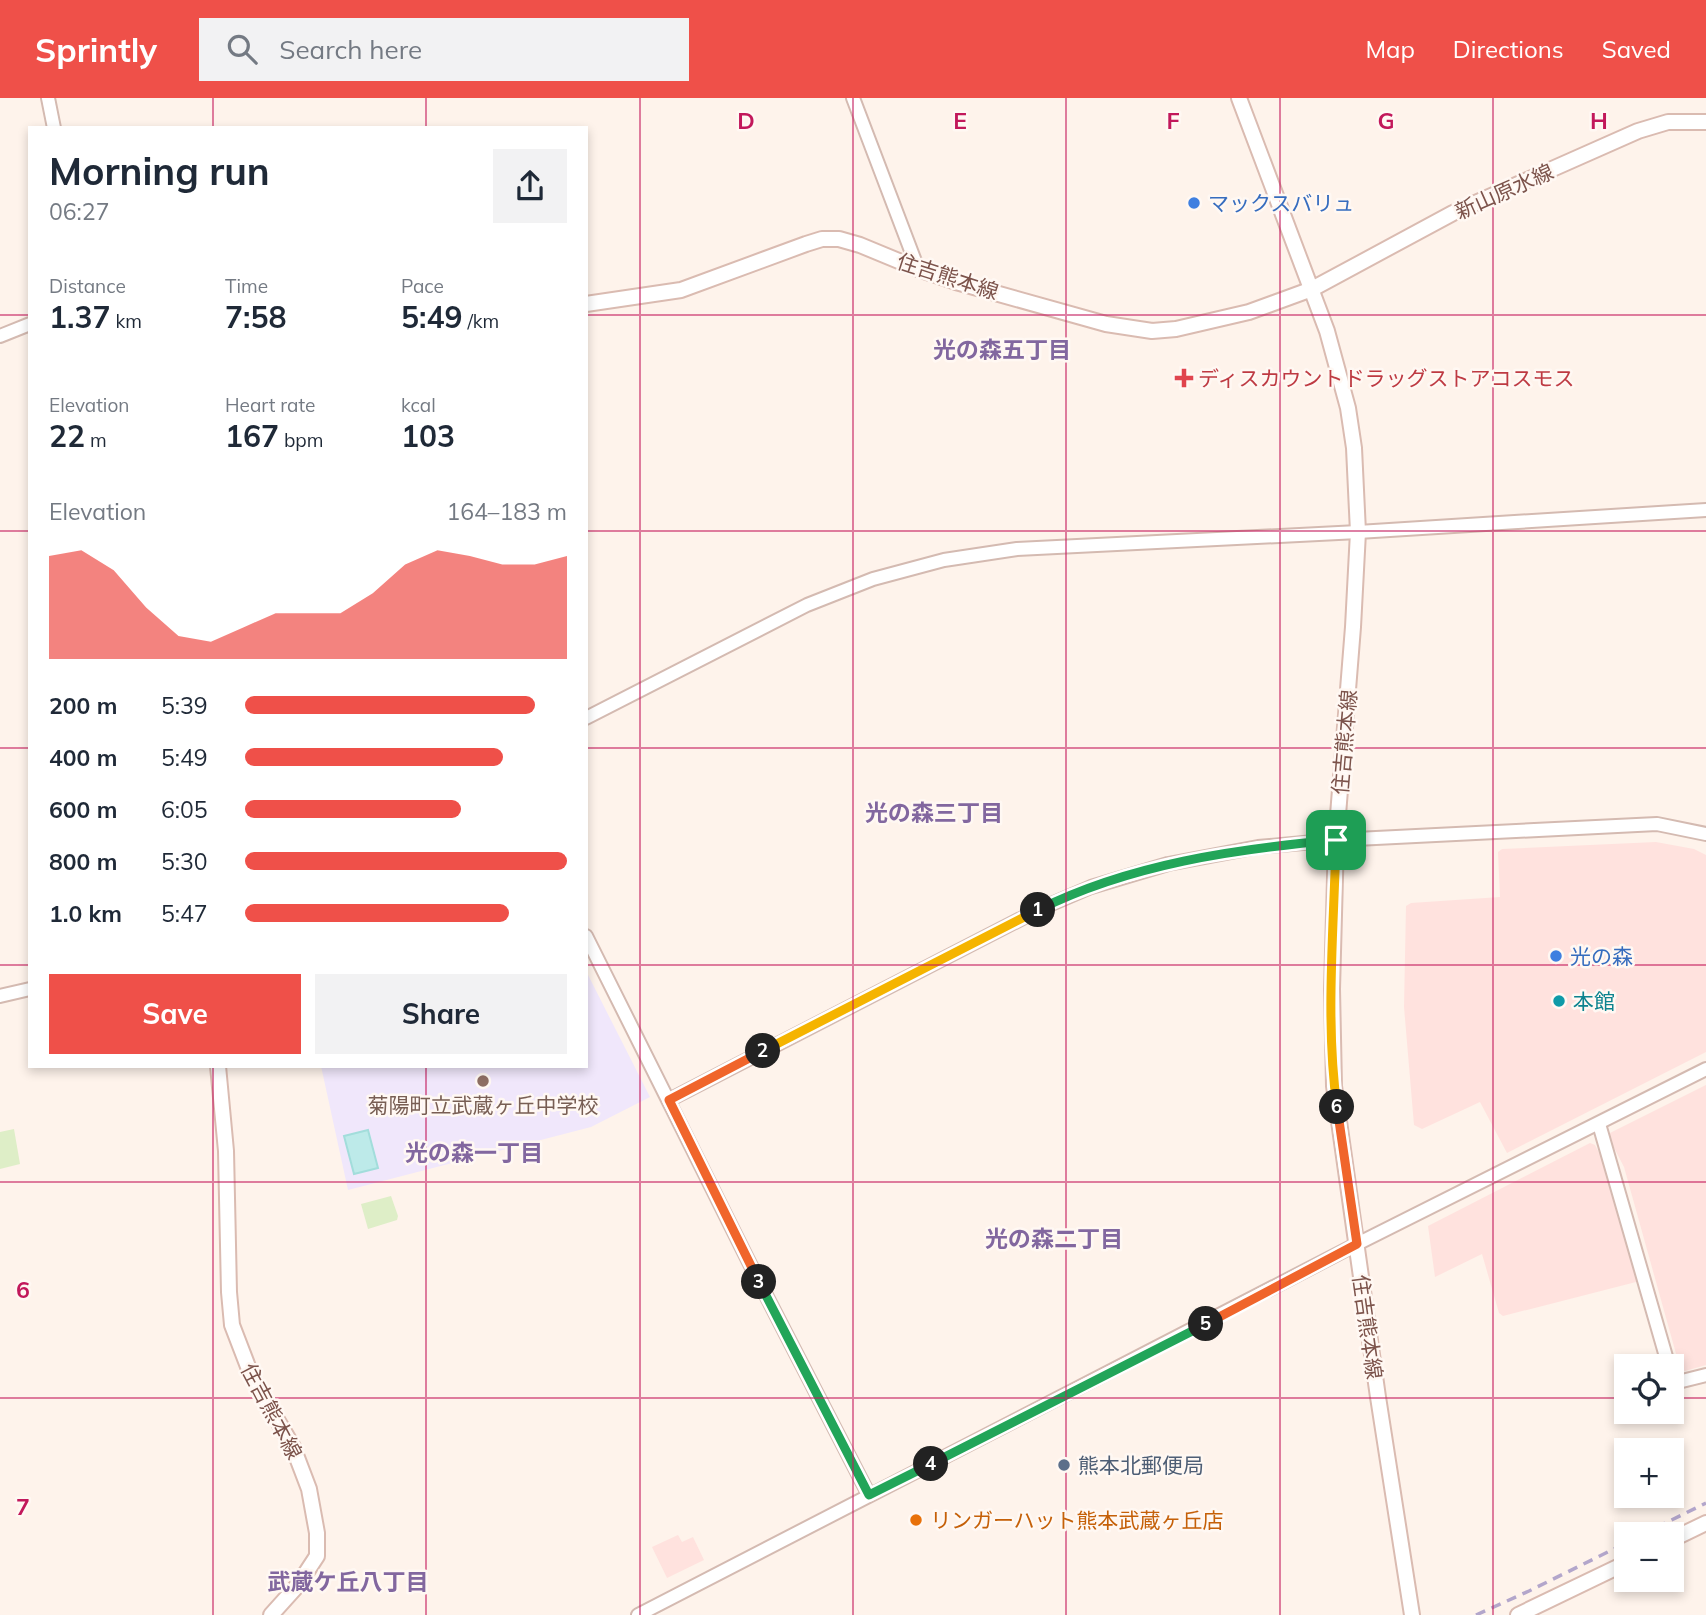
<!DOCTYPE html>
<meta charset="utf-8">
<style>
:root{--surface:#fff;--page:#f2f2f3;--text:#1f2937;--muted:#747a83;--accent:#ef5049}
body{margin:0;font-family:Mulish,"Noto Sans JP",sans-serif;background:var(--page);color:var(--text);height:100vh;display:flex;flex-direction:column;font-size:26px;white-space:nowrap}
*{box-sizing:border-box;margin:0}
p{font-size:23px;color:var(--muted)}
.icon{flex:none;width:38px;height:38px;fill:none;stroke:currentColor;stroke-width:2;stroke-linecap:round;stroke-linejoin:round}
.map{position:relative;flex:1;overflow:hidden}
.panel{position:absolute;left:28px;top:28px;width:560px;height:942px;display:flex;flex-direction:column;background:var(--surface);border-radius:0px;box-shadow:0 4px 10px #0003}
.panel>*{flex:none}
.buttons{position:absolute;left:1614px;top:1256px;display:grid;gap:14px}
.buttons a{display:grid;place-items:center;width:70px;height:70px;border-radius:0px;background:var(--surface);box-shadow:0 4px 10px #0003;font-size:35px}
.pin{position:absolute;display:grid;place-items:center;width:60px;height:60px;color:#fff;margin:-30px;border-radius:14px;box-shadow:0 4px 10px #0006}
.km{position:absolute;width:35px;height:35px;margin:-18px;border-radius:50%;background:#222;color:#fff;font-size:19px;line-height:35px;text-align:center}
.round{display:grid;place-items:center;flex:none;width:74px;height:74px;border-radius:0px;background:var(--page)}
.summary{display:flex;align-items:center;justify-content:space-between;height:119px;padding:0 21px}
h1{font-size:38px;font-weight:700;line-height:52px}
.metrics{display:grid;grid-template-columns:repeat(3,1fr);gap:10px;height:119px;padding:7px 21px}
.metrics div{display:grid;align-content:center}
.metrics b{font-size:30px;font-weight:700}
.metrics small{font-size:19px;font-weight:400}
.metrics p{font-size:19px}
.chart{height:196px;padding:14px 21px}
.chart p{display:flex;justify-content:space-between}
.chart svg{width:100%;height:126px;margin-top:7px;fill:var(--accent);opacity:.7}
.button{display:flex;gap:14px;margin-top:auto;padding:14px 21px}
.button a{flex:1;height:80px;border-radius:0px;background:var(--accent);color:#fff;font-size:28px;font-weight:700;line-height:80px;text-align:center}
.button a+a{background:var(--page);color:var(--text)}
ul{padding:0 21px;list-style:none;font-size:23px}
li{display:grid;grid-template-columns:112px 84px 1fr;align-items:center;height:52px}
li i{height:18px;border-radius:9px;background:var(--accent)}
header{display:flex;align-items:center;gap:42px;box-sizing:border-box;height:98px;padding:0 35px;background:var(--accent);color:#fff}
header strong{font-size:33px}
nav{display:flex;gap:38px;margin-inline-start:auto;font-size:24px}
.search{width:490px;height:63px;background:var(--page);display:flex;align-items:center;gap:18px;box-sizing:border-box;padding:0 24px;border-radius:0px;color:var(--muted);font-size:26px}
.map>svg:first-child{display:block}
.commercial{fill:#ffe2de}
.education{fill:#f0e7fb}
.green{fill:#deeec7}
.water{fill:#bdeae9;stroke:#a2dddb;stroke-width:2}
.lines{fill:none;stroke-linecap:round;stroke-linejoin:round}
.tertiary-casing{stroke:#d4bab1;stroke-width:16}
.secondary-casing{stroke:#dabbb1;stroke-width:18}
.tertiary{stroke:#fff;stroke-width:12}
.secondary{stroke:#fff;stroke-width:14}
.rail{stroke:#b3a6cb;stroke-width:3.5;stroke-dasharray:10 7;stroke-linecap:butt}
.split-1-casing{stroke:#fff;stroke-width:14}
.split-2-casing{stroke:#fff;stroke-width:14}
.split-3-casing{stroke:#fff;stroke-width:14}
.split-4-casing{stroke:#fff;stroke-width:14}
.split-5-casing{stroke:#fff;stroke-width:14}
.split-6-casing{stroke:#fff;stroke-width:14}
.split-7-casing{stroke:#fff;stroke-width:14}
.split-1{stroke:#22a559;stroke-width:9}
.split-2{stroke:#f5b400;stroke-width:9}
.split-3{stroke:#f0652b;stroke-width:9}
.split-4{stroke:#22a559;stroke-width:9}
.split-5{stroke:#22a559;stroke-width:9}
.split-6{stroke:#f0652b;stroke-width:9}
.split-7{stroke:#f5b400;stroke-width:9}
.grid{fill:none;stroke:#c2185b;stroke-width:2;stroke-opacity:0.55}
.shop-dot{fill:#3f7fe0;stroke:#fff8f3;stroke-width:2.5}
.health-dot{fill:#e0444e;stroke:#fff8f3;stroke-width:2.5}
.culture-dot{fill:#0f9aa8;stroke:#fff8f3;stroke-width:2.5}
.education-dot{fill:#8d6e63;stroke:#fff8f3;stroke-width:2.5}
.service-dot{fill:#5c6f8a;stroke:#fff8f3;stroke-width:2.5}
.food-dot{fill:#e8710a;stroke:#fff8f3;stroke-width:2.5}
.labels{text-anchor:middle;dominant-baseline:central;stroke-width:5;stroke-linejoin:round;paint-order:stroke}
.street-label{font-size:21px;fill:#7c534b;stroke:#fff8f3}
.shop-label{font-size:21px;fill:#366cbe;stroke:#fff8f3;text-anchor:start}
.health-label{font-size:21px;fill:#be3a42;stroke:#fff8f3;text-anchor:start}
.culture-label{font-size:21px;fill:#0d838f;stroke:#fff8f3;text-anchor:start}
.education-label{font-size:21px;fill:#785e54;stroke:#fff8f3}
.service-label{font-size:21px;fill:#4e5e75;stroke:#fff8f3;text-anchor:start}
.food-label{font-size:21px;fill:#c56008;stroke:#fff8f3;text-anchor:start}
.neighbourhood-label{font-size:23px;font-weight:bold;fill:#82679f;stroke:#fff8f3}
.grid-label{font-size:23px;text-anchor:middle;font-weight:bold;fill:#c2185b;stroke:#fff8f3;stroke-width:5;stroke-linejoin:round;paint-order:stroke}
</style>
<header>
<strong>Sprintly</strong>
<div class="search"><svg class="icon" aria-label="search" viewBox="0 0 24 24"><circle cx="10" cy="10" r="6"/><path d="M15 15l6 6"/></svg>Search here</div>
<nav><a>Map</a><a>Directions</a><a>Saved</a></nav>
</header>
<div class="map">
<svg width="1706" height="1517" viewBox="0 0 1706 1517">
<rect width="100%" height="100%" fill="#fef3eb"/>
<g class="commercial">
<path d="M1656,744L1694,751L1706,757V954L1507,1055L1480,1004L1422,1031L1414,1027L1404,909L1406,808L1411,805L1500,799L1498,754L1502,751Z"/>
<path d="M1706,987V1267L1685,1273L1680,1270L1624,1069L1609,1040L1610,1035Z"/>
<path d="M1590,1045L1595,1047L1608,1072L1639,1180L1636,1184L1503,1218L1499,1215L1482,1156L1435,1179L1428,1128Z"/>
<path d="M678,1437L682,1444L693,1439L704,1462L667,1480L652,1449Z"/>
</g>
<path class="education" d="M586,873L650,999L591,1029L348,1092L321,968H586Z"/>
<g class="green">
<path d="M14,1031L20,1066L0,1071V1034Z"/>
<path d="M391,1098L398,1118L397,1122L368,1131L361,1106Z"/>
</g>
<path class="water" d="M368,1032L378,1070L354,1076L344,1038Z"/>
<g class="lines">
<g class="tertiary-casing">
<g id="tertiary">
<path d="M48,0L54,30"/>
<path d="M853,0L918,171"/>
<path d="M0,238L30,226"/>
<path d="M586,620L807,507L873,481L944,462L1017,451L1358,434L1706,412"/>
<path d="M586,838L753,1172L869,1397"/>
<path d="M0,898L30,891"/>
<path d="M669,1002L1042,810L1091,789L1168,766L1258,749L1336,742L1657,726L1706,736"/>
<path d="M1599,1026L1669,1269"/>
<path d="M1671,1275L1674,1285L1706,1277"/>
<path d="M638,1517L1357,1146L1706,971"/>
</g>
</g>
<g class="secondary-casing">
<g id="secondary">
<path d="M1239,0L1327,233L1348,310L1354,350L1358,434L1353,529L1336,742L1332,891L1334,988L1378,1299L1412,1517"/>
<path d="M586,206L681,192L806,146L822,141H839L860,147L918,171L956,184L1106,226L1152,233L1176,231L1249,214L1312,191L1453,115L1638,33L1668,24H1706"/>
<path d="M218,968L226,1053L229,1194L232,1227L252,1279L293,1349L309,1391L317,1435V1458L298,1487L271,1517"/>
<path d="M1671,1442L1706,1425"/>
<path d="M1518,1517L1626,1465"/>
</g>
</g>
<use href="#tertiary" class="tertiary"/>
<use href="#secondary" class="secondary"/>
<g class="rail">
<path d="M1641,1437L1706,1405"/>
<path d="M1476,1517L1529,1493L1626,1445"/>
</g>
</g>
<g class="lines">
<g class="split-1-casing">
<path id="split-1" d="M1038,812C1130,766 1235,751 1336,742"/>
</g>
<g class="split-2-casing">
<path id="split-2" d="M763,953L1038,812"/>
</g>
<g class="split-3-casing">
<path id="split-3" d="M759,1184L669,1002L763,953"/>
</g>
<g class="split-4-casing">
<path id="split-4" d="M759,1184L869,1397L931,1366"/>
</g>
<g class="split-5-casing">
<path id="split-5" d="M931,1366L1206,1226"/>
</g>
<g class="split-6-casing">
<path id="split-6" d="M1206,1226L1357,1146L1337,1009"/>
</g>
<g class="split-7-casing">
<path id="split-7" d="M1336,742C1334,829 1325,923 1337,1009"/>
</g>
<use href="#split-1" class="split-1"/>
<use href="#split-2" class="split-2"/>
<use href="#split-3" class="split-3"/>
<use href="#split-4" class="split-4"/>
<use href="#split-5" class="split-5"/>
<use href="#split-6" class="split-6"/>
<use href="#split-7" class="split-7"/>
</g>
<path class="grid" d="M213,0V30M426,0V30M640,0V1517M853,0V1517M1066,0V1517M1280,0V1517M1493,0V1517M0,217H30M586,217H1706M0,433H30M586,433H1706M0,650H30M586,650H1706M0,867H30M586,867H1706M213,968V1517M426,968V1517M0,1084H1706M0,1300H1626M1671,1300H1706"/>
<g class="shop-dot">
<circle cx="1194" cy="105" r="7"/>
<circle cx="1556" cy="858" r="7"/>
</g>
<path class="health-dot" d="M1180.5 269.5h7v7h7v7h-7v7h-7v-7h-7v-7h7z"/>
<circle class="culture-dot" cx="1559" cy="903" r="7"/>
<circle class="education-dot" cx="483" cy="983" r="7"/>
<circle class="service-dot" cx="1064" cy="1367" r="7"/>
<circle class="food-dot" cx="916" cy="1422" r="7"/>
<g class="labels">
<g class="street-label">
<text transform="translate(1504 93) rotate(-24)">新山原水線</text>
<text transform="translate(948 178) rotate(18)">住吉熊本線</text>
<text transform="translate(1344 644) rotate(-85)">住吉熊本線</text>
<text transform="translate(1368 1229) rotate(82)">住吉熊本線</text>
<text transform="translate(272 1313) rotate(62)">住吉熊本線</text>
</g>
<g class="shop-label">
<text x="1208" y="105">マックスバリュ</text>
<text x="1570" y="858">光の森</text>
</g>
<g class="health-label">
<text x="1198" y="280">ディスカウントドラッグストアコスモス</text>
</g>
<g class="culture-label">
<text x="1573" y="903">本館</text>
</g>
<g class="education-label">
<text x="483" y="1007">菊陽町立武蔵ヶ丘中学校</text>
</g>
<g class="service-label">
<text x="1078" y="1367">熊本北郵便局</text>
</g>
<g class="food-label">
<text x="930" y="1422">リンガーハット熊本武蔵ヶ丘店</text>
</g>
<g class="neighbourhood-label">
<text x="1002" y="251">光の森五丁目</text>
<text x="934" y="714">光の森三丁目</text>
<text x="474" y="1054">光の森一丁目</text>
<text x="1054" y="1140">光の森二丁目</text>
<text x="348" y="1483">武蔵ケ丘八丁目</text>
</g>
</g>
<g class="grid-label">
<text x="746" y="31">D</text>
<text x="960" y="31">E</text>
<text x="1173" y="31">F</text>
<text x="1386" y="31">G</text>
<text x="1599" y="31">H</text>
<text x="23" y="1200">6</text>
<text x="23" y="1417">7</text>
</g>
</svg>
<div class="buttons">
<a><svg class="icon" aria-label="locate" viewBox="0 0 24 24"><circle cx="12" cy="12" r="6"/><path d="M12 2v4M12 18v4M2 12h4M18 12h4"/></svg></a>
<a>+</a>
<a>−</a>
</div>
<div class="pin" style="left:1336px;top:742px;background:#1e9e55"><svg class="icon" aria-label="arrive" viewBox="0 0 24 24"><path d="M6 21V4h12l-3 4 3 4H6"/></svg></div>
<b class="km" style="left:1038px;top:812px">1</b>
<b class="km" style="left:763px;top:953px">2</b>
<b class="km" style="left:759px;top:1184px">3</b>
<b class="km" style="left:931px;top:1366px">4</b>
<b class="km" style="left:1206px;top:1226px">5</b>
<b class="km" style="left:1337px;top:1009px">6</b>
<section class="panel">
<div class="summary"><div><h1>Morning run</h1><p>06:27</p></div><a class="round"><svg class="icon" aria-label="share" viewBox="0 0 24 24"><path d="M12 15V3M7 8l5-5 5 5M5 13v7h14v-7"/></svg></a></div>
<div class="metrics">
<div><p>Distance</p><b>1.37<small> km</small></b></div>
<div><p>Time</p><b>7:58</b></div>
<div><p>Pace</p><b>5:49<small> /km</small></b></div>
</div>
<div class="metrics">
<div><p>Elevation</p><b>22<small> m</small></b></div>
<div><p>Heart rate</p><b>167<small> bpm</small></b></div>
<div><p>kcal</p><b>103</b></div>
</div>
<div class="chart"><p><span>Elevation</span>164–183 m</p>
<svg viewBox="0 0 160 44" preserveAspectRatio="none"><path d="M0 44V8L10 6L20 13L30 26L40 36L50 38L60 33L70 28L80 28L90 28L100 21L110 11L120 6L130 8L140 11L150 11L160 8V44z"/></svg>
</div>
<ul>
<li><b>200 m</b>5:39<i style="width:90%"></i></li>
<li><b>400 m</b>5:49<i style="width:80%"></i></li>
<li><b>600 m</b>6:05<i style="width:67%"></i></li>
<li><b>800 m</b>5:30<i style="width:100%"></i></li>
<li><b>1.0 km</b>5:47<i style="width:82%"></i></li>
</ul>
<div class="button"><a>Save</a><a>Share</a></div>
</section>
</div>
